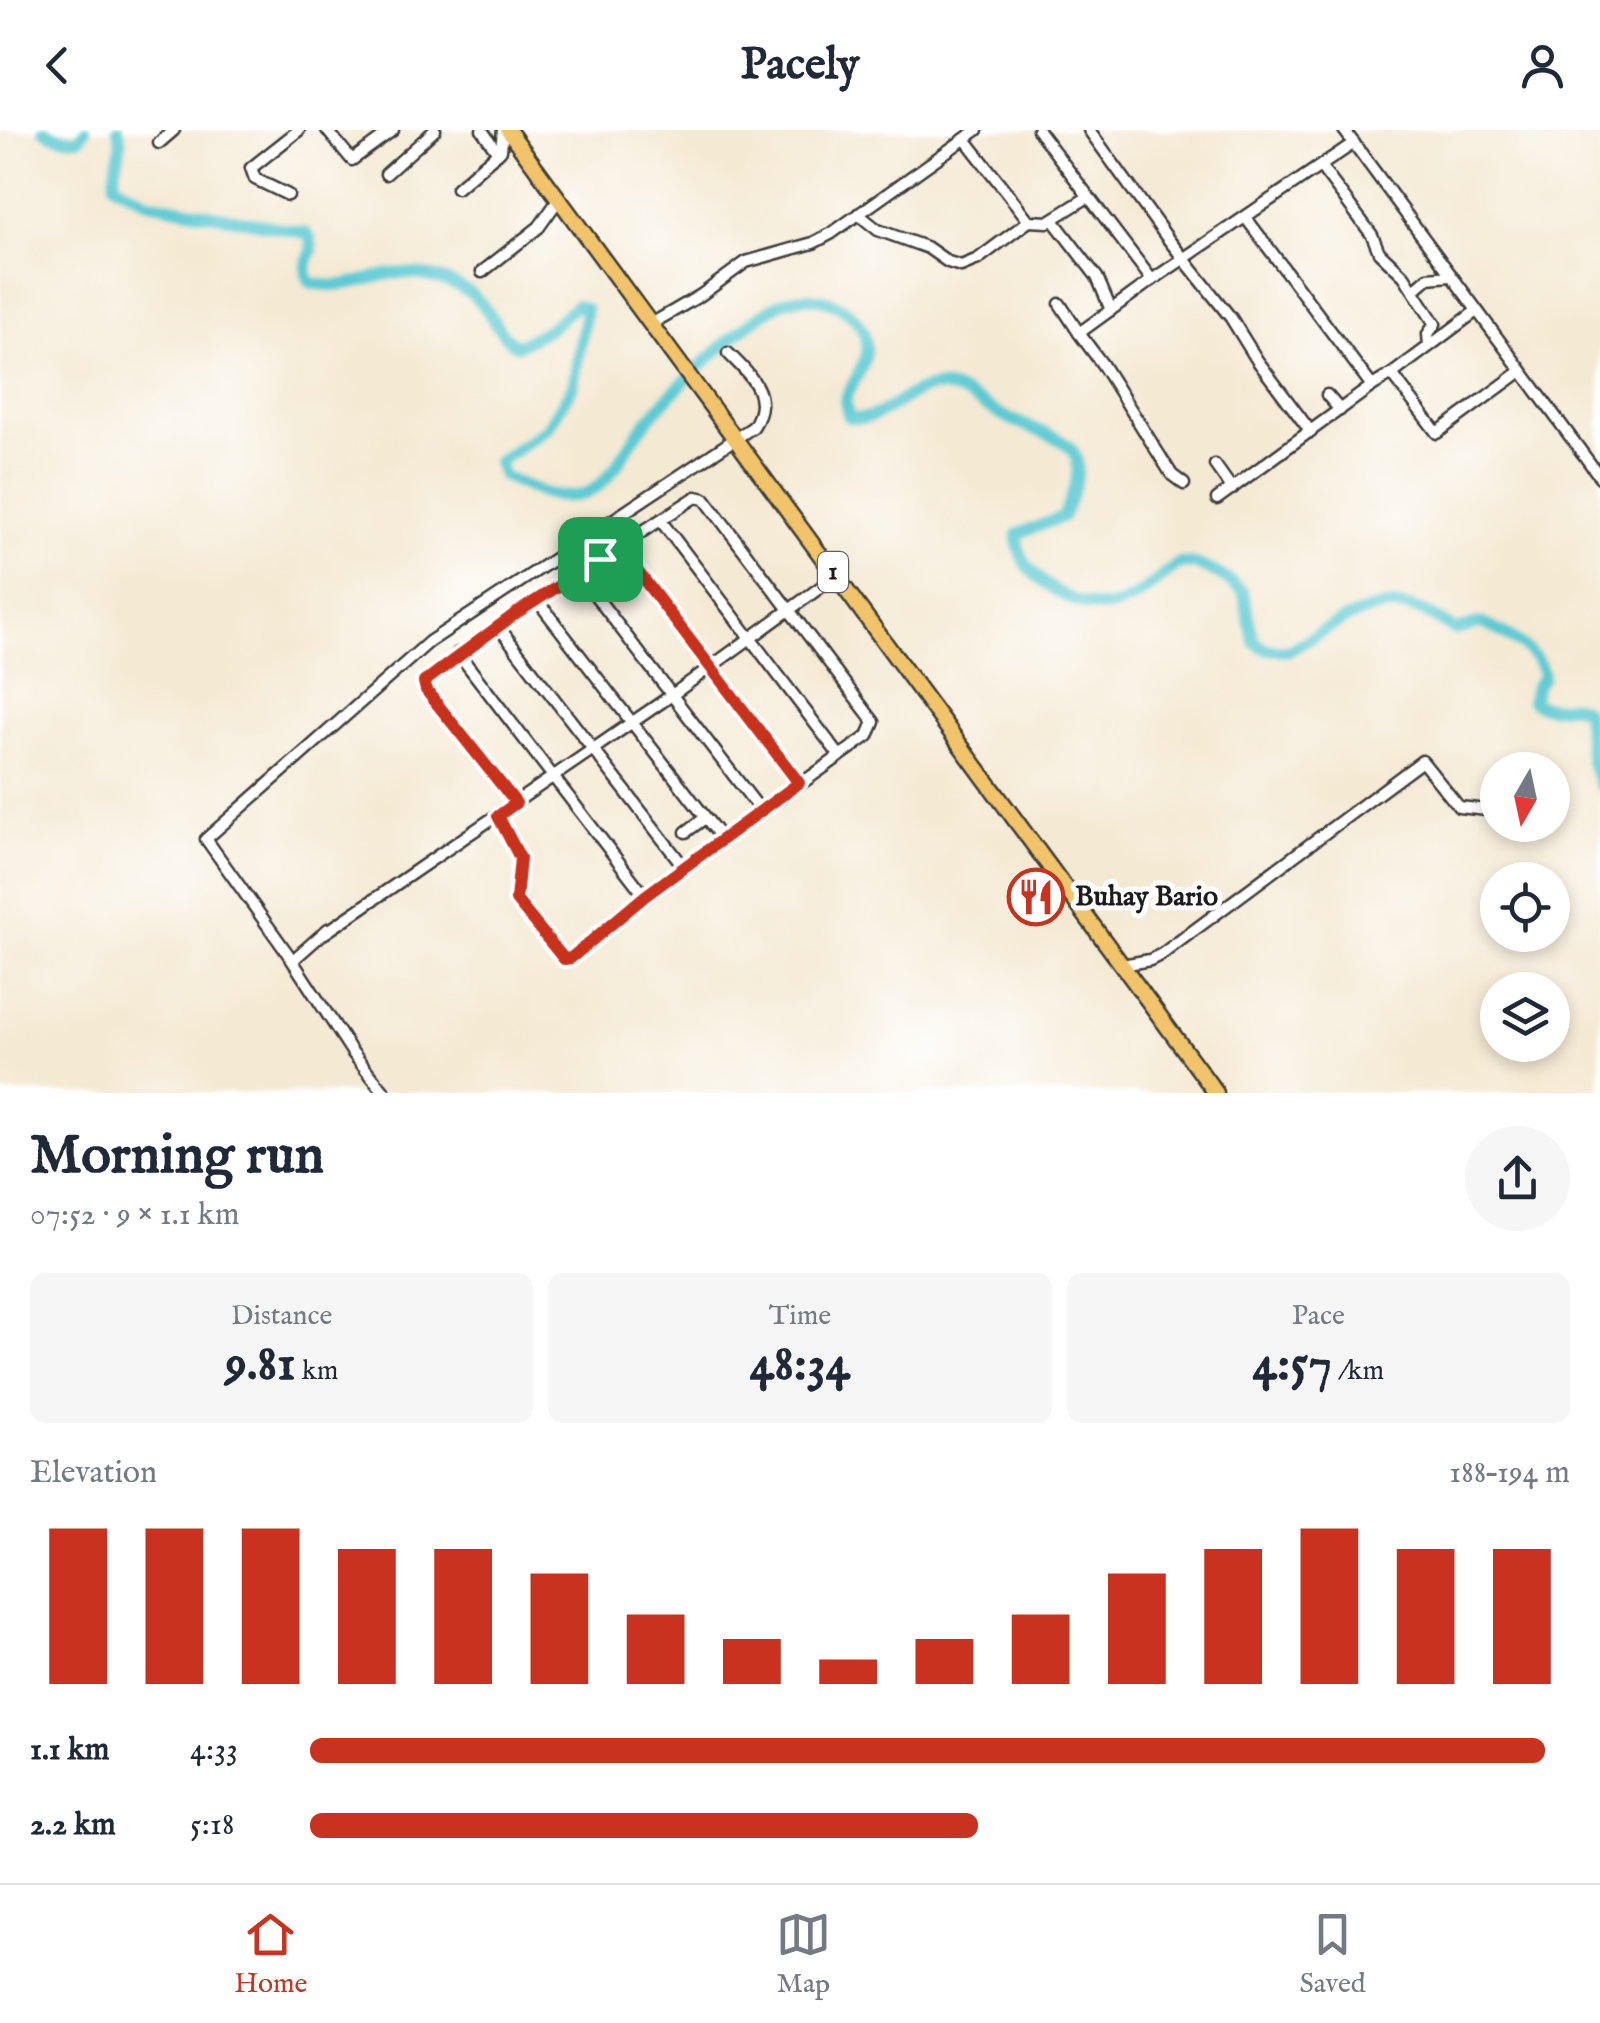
<!DOCTYPE html>
<meta charset="utf-8">
<style>
:root{--surface:#fff;--page:#f6f6f7;--text:#1f2937;--muted:#747a83;--line:#e0e1e3;--accent:#c8321e}
body{margin:0;font-family:"IM FELL English",serif;background:var(--page);color:var(--text);height:100vh;display:flex;flex-direction:column;font-size:38px;white-space:nowrap}
*{box-sizing:border-box;margin:0}
p{font-size:32px;color:var(--muted)}
.icon{flex:none;width:55px;height:55px;fill:none;stroke:currentColor;stroke-width:2;stroke-linecap:round;stroke-linejoin:round}
.map{position:relative;height:963px;overflow:hidden}
.sheet{display:flex;flex-direction:column;background:var(--surface);flex:1}
.sheet>*{flex:none}
.needle{width:65px;rotate:189deg}
.tools{position:absolute;left:1480px;top:622px;display:grid;gap:20px}
.tools a{display:grid;place-items:center;width:90px;height:90px;border-radius:50%;background:var(--surface);box-shadow:0 5px 15px #0003;font-size:50px}
.pin{position:absolute;display:grid;place-items:center;width:85px;height:85px;color:#fff;margin:-42px;border-radius:20px;box-shadow:0 5px 15px #0006}
.round{display:grid;place-items:center;flex:none;width:105px;height:105px;border-radius:52px;background:var(--page)}
.headline{display:flex;align-items:center;justify-content:space-between;height:170px;padding:0 30px}
h1{font-size:55px;font-weight:800;line-height:75px}
.metrics{display:grid;grid-template-columns:repeat(3,1fr);gap:15px;height:170px;padding:10px 30px}
.metrics div{display:grid;align-content:center;border-radius:15px;background:var(--page);text-align:center}
.metrics b{font-size:50px;font-weight:800}
.metrics small{font-size:28px;font-weight:400}
.metrics p{font-size:28px}
.chart{height:280px;padding:20px 30px}
.chart p{display:flex;justify-content:space-between}
.chart svg{width:100%;height:180px;margin-top:10px;stroke:var(--accent);stroke-width:6}
ul{padding:0 30px;list-style:none;font-size:32px}
li{display:grid;grid-template-columns:160px 120px 1fr;align-items:center;height:75px}
li i{height:25px;border-radius:12px;background:var(--accent)}
header{display:flex;justify-content:space-between;align-items:center;height:130px;padding:0 30px;background:var(--surface);font-size:45px;font-weight:800}
.menu{display:flex;justify-content:space-around;align-items:center;height:140px;border-top:2px solid var(--line);background:var(--surface);font-size:28px;color:var(--muted)}
.menu a{display:grid;justify-items:center;gap:5px}
.menu .active{color:var(--accent)}
.map>svg:first-child{display:block}
.lines{fill:none;stroke-linecap:round;stroke-linejoin:round}
.river{stroke:#5dcad3;stroke-width:12}
.minor-casing{stroke:#3c3b37;stroke-width:15}
.highway-casing{stroke:#3c3b37;stroke-width:19}
.minor{stroke:#fff;stroke-width:10}
.highway{stroke:#f1c36a;stroke-width:14}
.route-casing{stroke:#fff;stroke-width:20}
.route{stroke:#c8321e;stroke-width:12}
.labels{text-anchor:middle;dominant-baseline:central;stroke-width:10;stroke-linejoin:round;paint-order:stroke}
.shield{fill:#fff;stroke:#606060;stroke-width:2.5}
.shield-label{font-size:25px;font-weight:bold;fill:#1c1c1c}
.poi-label{font-size:28px;font-weight:bold;fill:#1c1c1c;stroke:#fff;text-anchor:start}
</style>
<header><svg class="icon" aria-label="back" viewBox="0 0 24 24"><path d="M15 5l-7 7 7 7"/></svg>Pacely<svg class="icon" aria-label="person" viewBox="0 0 24 24"><circle cx="12" cy="8" r="4"/><path d="M4 21q1-7 8-7t8 7"/></svg></header>
<div class="map">
<svg width="1600" height="963" viewBox="0 0 1600 963">
<rect width="100%" height="100%" fill="#fff"/>
<filter id="ink" filterUnits="userSpaceOnUse"><feTurbulence type="fractalNoise" baseFrequency=".01" numOctaves="2"/><feDisplacementMap in="SourceGraphic" scale="20" xChannelSelector="R" yChannelSelector="G"/><feConvolveMatrix kernelMatrix="1 2 1 2 8 2 1 2 1" color-interpolation-filters="sRGB"/></filter>
<filter id="wash" filterUnits="userSpaceOnUse"><feTurbulence type="fractalNoise" baseFrequency=".0048" numOctaves="4" result="noise"/><feDisplacementMap in="SourceGraphic" scale="40" xChannelSelector="R" yChannelSelector="G"/><feGaussianBlur stdDeviation="2.25" result="paint"/><feColorMatrix in="noise" values="0 0 0 0 0 0 0 0 0 0 0 0 0 0 0 0 0 1.4 0 .05"/><feComposite in="paint" operator="in"/></filter>
<g filter="url(#wash)">
<rect width="100%" height="100%" fill="#f4e9d3"/>
<g class="lines">
<g class="river">
<path d="M44,0C55,7 67,10 80,8L85,0"/>
<path d="M118,0C126,19 112,35 115,54L148,72L306,103L311,109L312,122C306,130 303,145 312,153C335,159 359,152 381,146C406,139 443,147 465,160C492,175 493,202 517,216L550,198L576,175L586,179L573,256L547,298L498,332L503,346C528,357 556,373 584,364C610,355 624,321 639,301C664,268 752,182 789,170C822,160 870,183 866,222C864,239 851,254 845,271L849,287C881,296 903,259 934,257C957,255 979,273 998,283C1055,313 1104,304 1062,387L1018,404C1012,442 1078,484 1113,476C1137,471 1159,448 1178,434C1199,430 1228,448 1243,462L1254,512L1266,519L1288,521C1327,500 1374,463 1421,481C1433,485 1444,494 1456,500L1481,493C1502,501 1543,523 1543,547L1536,556L1532,571C1556,587 1568,567 1585,581L1591,632L1600,655"/>
</g>
</g>
</g>
<g filter="url(#ink)">
<g class="lines">
<g class="minor-casing">
<g id="minor">
<path d="M327,0L352,30L393,0"/>
<path d="M482,0L498,23"/>
<path d="M1038,0L1152,150L1354,13"/>
<path d="M1089,0L1168,109L1231,188L1257,230L1311,302"/>
<path d="M1344,0L1600,347"/>
<path d="M965,9L1029,91L1048,92L1088,67"/>
<path d="M159,13L174,0"/>
<path d="M1321,37L1372,105L1379,122L1404,146L1435,194L1428,204L1429,216"/>
<path d="M386,44L435,0"/>
<path d="M457,58L501,20L503,0"/>
<path d="M288,65L255,49L251,38L299,0"/>
<path d="M858,84L878,100L928,118L948,132L961,136L978,129L1029,91"/>
<path d="M1246,88L1372,256L1392,244"/>
<path d="M1053,90L1097,147L1111,180"/>
<path d="M482,142L539,97L559,69"/>
<path d="M1414,160L1428,148L1450,146"/>
<path d="M1060,174L1079,203L1152,150"/>
<path d="M1475,182L1392,244L1437,303L1520,242"/>
<path d="M651,194L701,165L746,132L813,113L832,103L977,0"/>
<path d="M1079,203L1102,234L1172,345L1184,354"/>
<path d="M1327,265L1340,280"/>
<path d="M1215,335L1232,359"/>
<path d="M1217,369L1372,256"/>
<path d="M661,391L839,625"/>
<path d="M619,417L799,653"/>
<path d="M578,443L761,681"/>
<path d="M537,470L723,710"/>
<path d="M498,496L684,737L868,606L874,592L705,369L696,367L515,484L424,551L425,560L516,673"/>
<path d="M458,523L645,766"/>
<path d="M498,686L521,728L517,769L565,829L571,828L684,737"/>
<path d="M686,702L705,688"/>
<path d="M325,803L672,565L836,446"/>
<path d="M293,830L328,799"/>
<path d="M1122,835L1150,830L1162,824L1422,631L1459,677L1487,680L1498,675"/>
<path d="M385,963L352,922L288,824L206,709L429,512L753,297C774,266 750,245 728,223"/>
</g>
</g>
<g class="highway-casing">
<path id="highway" d="M508,0L1216,963"/>
</g>
<use href="#minor" class="minor"/>
<use href="#highway" class="highway"/>
</g>
</g>
<g class="lines" filter="url(#ink)">
<g class="route-casing">
<path id="route" d="M619,417L799,653L645,766L571,828L564,829L516,770L520,728L498,686L516,673L426,560L424,552L515,484Z"/>
</g>
<use href="#route" class="route"/>
</g>
<defs>
<g id="restaurant-ring" transform="scale(2.875)"><circle r="9.5" fill="#fff" stroke="#c8321e" stroke-width="1.5"/><path d="M-5-6h1v4h1v-4h1v4h1v-4h1v5L-1.5 .5V6h-2V.5L-5-1ZM5-6V6H3V1.5H1.5Q1.5-4 5-6Z" fill="#c8321e"/></g>
</defs>
<g fill-rule="evenodd">
<use href="#restaurant-ring" x="1036" y="767"/>
</g>
<g class="labels">
<rect class="shield" x="818" y="422" width="30" height="40" rx="8"/>
<g class="shield-label">
<text x="833" y="442">1</text>
</g>
<g class="poi-label">
<text x="1075" y="767">Buhay Bario</text>
</g>
</g>
</svg>
<div class="tools">
<a><svg class="needle" viewBox="-14 -14 28 28"><path d="M0-13l5 13h-10z" fill="#e53935"/><path d="M0 13l5-13h-10z" fill="#747a83"/></svg></a>
<a><svg class="icon" aria-label="locate" viewBox="0 0 24 24"><circle cx="12" cy="12" r="6"/><path d="M12 2v4M12 18v4M2 12h4M18 12h4"/></svg></a>
<a><svg class="icon" aria-label="layers" viewBox="0 0 24 24"><path d="M12 4l9 5-9 5-9-5zM3 14l9 5 9-5"/></svg></a>
</div>
<div class="pin" style="left:600px;top:429px;background:#1e9e55"><svg class="icon" aria-label="arrive" viewBox="0 0 24 24"><path d="M6 21V4h12l-3 4 3 4H6"/></svg></div>
</div>
<section class="sheet">
<div class="headline"><div><h1>Morning run</h1><p>07:52 · 9 × 1.1 km</p></div><a class="round"><svg class="icon" aria-label="share" viewBox="0 0 24 24"><path d="M12 15V3M7 8l5-5 5 5M5 13v7h14v-7"/></svg></a></div>
<div class="metrics">
<div><p>Distance</p><b>9.81<small> km</small></b></div>
<div><p>Time</p><b>48:34</b></div>
<div><p>Pace</p><b>4:57<small> /km</small></b></div>
</div>
<div class="chart"><p><span>Elevation</span>188–194 m</p>
<svg viewBox="0 0 160 44" preserveAspectRatio="none"><path d="M5 44V6M15 44V6M25 44V6M35 44V11M45 44V11M55 44V17M65 44V27M75 44V33M85 44V38M95 44V33M105 44V27M115 44V17M125 44V11M135 44V6M145 44V11M155 44V11"/></svg>
</div>
<ul>
<li><b>1.1 km</b>4:33<i style="width:98%"></i></li>
<li><b>2.2 km</b>5:18<i style="width:53%"></i></li>
</ul>
</section>
<nav class="menu">
<a class="active"><svg class="icon" aria-label="home" viewBox="0 0 24 24"><path d="M3 11l9-7 9 7M6 9v11h12V9"/></svg>Home</a>
<a><svg class="icon" aria-label="map" viewBox="0 0 24 24"><path d="M3 6l6-2 6 2 6-2v14l-6 2-6-2-6 2zM9 4v14M15 6v14"/></svg>Map</a>
<a><svg class="icon" aria-label="saved" viewBox="0 0 24 24"><path d="M7 4h10v16l-5-4-5 4z"/></svg>Saved</a>
</nav>
